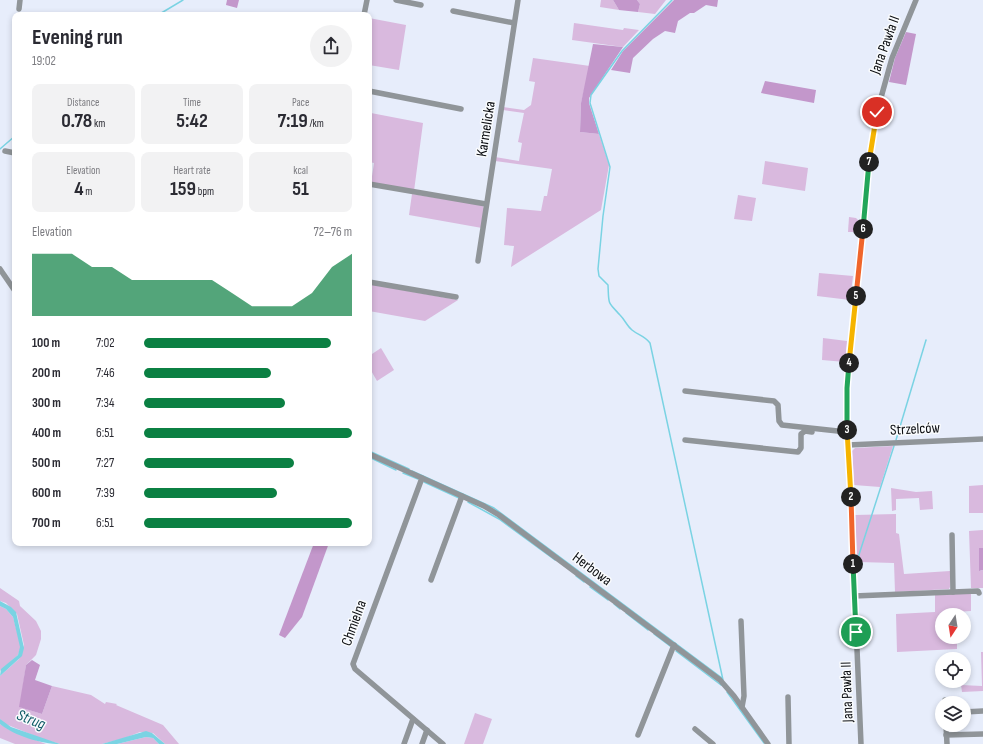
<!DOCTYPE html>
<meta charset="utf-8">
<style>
:root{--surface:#fff;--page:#f2f2f3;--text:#2b2b33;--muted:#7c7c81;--accent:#0b8043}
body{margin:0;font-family:"Sofia Sans Condensed",sans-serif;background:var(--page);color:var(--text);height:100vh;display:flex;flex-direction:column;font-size:15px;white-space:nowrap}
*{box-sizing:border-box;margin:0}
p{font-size:13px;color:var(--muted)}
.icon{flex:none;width:22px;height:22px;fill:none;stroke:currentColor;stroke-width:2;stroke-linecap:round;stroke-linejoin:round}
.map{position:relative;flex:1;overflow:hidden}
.panel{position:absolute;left:12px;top:12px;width:360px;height:534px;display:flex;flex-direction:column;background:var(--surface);border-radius:8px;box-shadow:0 2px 6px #0003}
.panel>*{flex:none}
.needle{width:26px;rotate:192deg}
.controls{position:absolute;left:935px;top:608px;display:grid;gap:8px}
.controls a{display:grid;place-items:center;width:36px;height:36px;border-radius:50%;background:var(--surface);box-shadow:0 2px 6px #0003;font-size:20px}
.pin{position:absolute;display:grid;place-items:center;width:34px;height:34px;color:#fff;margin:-17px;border:2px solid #fff;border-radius:50%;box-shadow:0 1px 4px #0007}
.km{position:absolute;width:20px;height:20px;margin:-10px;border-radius:50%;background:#222;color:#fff;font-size:11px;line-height:20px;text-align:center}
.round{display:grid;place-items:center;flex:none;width:42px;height:42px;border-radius:21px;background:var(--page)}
.headline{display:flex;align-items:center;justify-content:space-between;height:68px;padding:0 20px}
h1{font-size:22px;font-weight:700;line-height:30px}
.metrics{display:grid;grid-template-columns:repeat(3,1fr);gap:6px;height:68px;padding:4px 20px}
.metrics div{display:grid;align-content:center;border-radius:8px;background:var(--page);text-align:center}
.metrics b{font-size:20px;font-weight:700}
.metrics small{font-size:11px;font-weight:400}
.metrics p{font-size:11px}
.chart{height:112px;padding:8px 20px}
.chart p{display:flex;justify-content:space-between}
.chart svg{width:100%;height:72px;margin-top:4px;fill:var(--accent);opacity:.7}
ul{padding:0 20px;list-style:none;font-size:13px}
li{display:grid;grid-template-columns:64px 48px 1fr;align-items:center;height:30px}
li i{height:10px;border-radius:5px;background:var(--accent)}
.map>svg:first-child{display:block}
.green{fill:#d9b9de}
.forest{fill:#c397cb}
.water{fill:#7ad3e3}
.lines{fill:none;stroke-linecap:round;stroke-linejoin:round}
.stream{stroke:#7ad3e3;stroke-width:1.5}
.minor{stroke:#909599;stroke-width:5.5}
.split-1-casing{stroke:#fff;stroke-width:8}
.split-2-casing{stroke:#fff;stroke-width:8}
.split-3-casing{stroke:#fff;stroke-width:8}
.split-4-casing{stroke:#fff;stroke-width:8}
.split-5-casing{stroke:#fff;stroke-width:8}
.split-6-casing{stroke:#fff;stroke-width:8}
.split-7-casing{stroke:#fff;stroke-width:8}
.split-8-casing{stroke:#fff;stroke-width:8}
.split-1{stroke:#22a559;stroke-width:5}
.split-2{stroke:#f0652b;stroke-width:5}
.split-3{stroke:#f5b400;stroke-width:5}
.split-4{stroke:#22a559;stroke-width:5}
.split-5{stroke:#f5b400;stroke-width:5}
.split-6{stroke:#f0652b;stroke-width:5}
.split-7{stroke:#22a559;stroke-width:5}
.split-8{stroke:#f5b400;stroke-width:5}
.labels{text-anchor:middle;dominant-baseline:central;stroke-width:3;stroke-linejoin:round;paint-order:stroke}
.street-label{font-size:15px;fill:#0a0c10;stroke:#f9fbfd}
.water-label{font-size:16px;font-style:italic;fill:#0f5b67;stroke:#f9fbfd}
</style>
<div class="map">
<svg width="983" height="744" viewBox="0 0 983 744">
<rect width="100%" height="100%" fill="#e7edfb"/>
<g class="green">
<path d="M601,0H613L619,10L600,7Z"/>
<path d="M637,0H666L655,14L638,12L640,4Z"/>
<path d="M369,18L406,25L399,70L369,65Z"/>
<path d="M574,23L623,30L624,28L639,30L623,47L572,40Z"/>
<path d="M533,58L590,66L581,103L580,132L599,134L609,165L601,210L511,267L514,246L504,245L507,208L541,211L544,196H547L552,169L495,161V157L519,161L522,143L518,142L524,113L503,110V107L524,110L531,105L535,82L529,81Z"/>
<path d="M371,113L423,123L414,191L371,183L374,163L369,162V131Z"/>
<path d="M765,161L808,168L805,191L762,184Z"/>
<path d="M412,194L482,205L485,210L482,228L409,215Z"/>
<path d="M738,195L756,198L752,221L734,219Z"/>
<path d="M849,217L856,218L859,221L857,232H848Z"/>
<path d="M819,273L853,276L850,300L817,296Z"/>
<path d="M369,284L458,300L425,321L369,311Z"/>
<path d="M823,338L847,341L845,362L822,360Z"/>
<path d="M381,348L394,370L377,381L369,367V356Z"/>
<path d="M893,446L880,487L854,485L852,451L855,448Z"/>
<path d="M983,485V513H969V486Z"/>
<path d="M891,488L916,492L932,491L933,509L920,510L919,498L896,499V510L892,511Z"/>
<path d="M896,514V533L899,534L904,574L950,571V587L949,589L895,592L894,563L859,562L857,558L855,515Z"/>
<path d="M983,530V548H979L980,571L983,570V588H971L969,531Z"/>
<path d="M0,588L19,601L20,606L36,621L41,631V639L36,655L26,665L20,707L42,714L52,686L91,695L105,704L106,702L117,704L116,705L163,725L179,744H165L153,733L140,732L125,738L102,744H60L40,738L3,723L0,719V676L19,659L24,645L17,614L6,603L0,601Z"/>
<path d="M971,592V611L956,612V615H942V637H957V649L897,652L896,614L935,612V594Z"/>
<path d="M0,606L6,609L13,617L21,647L18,655L0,671Z"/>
<path d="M981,652H983V691L962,692L961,685L982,686Z"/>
<path d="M475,713L492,719L483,744H464Z"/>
<path d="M0,724L10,730L46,744H15L0,738Z"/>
<path d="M146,737L153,738L159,744H117Z"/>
</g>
<g class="forest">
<path d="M227,0H239L237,8L226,5Z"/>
<path d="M613,0H637L640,4L638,12L619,10Z"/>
<path d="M674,0H718L717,7L706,5L694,13H690L678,21L675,33L665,31L653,39L633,58L630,73L611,70L623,51Z"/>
<path d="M906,32L916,34L906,85L889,82L895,58Z"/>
<path d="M593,44L623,47L589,98V103L599,134L580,132L581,103Z"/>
<path d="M765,81L816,90L814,103L761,93Z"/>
<path d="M314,543H329L302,617L285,638L279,635Z"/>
<path d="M979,548H983V570L979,571Z"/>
<path d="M32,660L40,665L35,680L52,686L42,714L19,707L26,665Z"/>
</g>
<g class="water">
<path d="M0,601L11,607L16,612L24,648L22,656L0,676L1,669L18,655L20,647L13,617L6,609L0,606Z"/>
<path d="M0,719L11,727L60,744C41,744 15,736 0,724Z"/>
<path d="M146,731L152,733L165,744H159L153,738L146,737L117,744H102Z"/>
</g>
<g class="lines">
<g class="stream">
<path d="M672,0L622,51L591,95L590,103L610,167L603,216L598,269L599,276L608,285C609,305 607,301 620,315C625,320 627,326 632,330C638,335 645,336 650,343L723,680"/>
<path d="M158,15L183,0"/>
<path d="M0,149L15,136"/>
<path d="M896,440L926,340"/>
<path d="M369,451L409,469"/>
<path d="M369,457L396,470"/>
<path d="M412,471L494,508L722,678"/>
<path d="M403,473L418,479"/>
<path d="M424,482L459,498"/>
<path d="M468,502L499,519L555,560"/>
<path d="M856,564L894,446"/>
<path d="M576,576L584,582"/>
<path d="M590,587L608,600"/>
<path d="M614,604L620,609"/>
<path d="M626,613L648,630"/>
<path d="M654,634L670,646"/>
<path d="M676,651L721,685"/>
<path d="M727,692L764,743"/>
</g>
<g class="minor">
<path d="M396,0L421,5"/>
<path d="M19,9L20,0"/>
<path d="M453,11L514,23"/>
<path d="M364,15L367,0"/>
<path d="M369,91L461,109"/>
<path d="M5,151L15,153"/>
<path d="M369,184L486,204"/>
<path d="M478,261L518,0"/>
<path d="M0,269L15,291"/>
<path d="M369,282L456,297"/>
<path d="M685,391L774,401L778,405L779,421L782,425L847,432"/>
<path d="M685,440L798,452L801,448V434L805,431L812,432"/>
<path d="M848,445L983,439"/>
<path d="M369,454L484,506L499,515L720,680L734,696L768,744"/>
<path d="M422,478L353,664L355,669L443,744"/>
<path d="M952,535L953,592"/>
<path d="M431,580L462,496"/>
<path d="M854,596L978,591L979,593"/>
<path d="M741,621L744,696L742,707"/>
<path d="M788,697L789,744"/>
<path d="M945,700V703"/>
<path d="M964,712L983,711"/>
<path d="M946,725L947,744"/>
<path d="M695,729L713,744"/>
<path d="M638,735L674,645"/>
<path d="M946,735L983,734"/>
<path d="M404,744L413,719"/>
<path d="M422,744L427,730"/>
<path d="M861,744L848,435V377L867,180L877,112L892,58L916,0"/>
</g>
</g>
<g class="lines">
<g class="split-1-casing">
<path id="split-1" d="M853,564L856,632"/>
</g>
<g class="split-2-casing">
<path id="split-2" d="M851,497L853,564"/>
</g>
<g class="split-3-casing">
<path id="split-3" d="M847,430L851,497"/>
</g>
<g class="split-4-casing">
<path id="split-4" d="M847,430V388L849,363"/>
</g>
<g class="split-5-casing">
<path id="split-5" d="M849,363L856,296"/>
</g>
<g class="split-6-casing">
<path id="split-6" d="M856,296L863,229"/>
</g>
<g class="split-7-casing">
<path id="split-7" d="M863,229L869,162"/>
</g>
<g class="split-8-casing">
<path id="split-8" d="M869,162L877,112"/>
</g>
<use href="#split-1" class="split-1"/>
<use href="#split-2" class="split-2"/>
<use href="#split-3" class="split-3"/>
<use href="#split-4" class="split-4"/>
<use href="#split-5" class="split-5"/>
<use href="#split-6" class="split-6"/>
<use href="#split-7" class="split-7"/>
<use href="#split-8" class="split-8"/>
</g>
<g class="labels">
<g class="street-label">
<text transform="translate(885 45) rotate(-70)">Jana Pawła II</text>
<text transform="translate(486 129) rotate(-81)">Karmelicka</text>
<text transform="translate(915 429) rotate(-3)">Strzelców</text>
<text transform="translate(592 569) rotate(37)">Herbowa</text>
<text transform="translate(354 623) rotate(-70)">Chmielna</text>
<text transform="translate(847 692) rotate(-92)">Jana Pawła II</text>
</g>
<g class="water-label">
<text transform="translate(31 720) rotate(22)">Strug</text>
</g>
</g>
</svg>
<div class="controls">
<a><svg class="needle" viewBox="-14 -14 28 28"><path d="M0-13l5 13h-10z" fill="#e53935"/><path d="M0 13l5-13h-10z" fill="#7c7c81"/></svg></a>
<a><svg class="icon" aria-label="locate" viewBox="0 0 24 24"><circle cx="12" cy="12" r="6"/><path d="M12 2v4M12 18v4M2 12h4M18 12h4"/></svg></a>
<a><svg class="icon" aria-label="layers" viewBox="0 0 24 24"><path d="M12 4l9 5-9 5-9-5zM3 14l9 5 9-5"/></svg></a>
</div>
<div class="pin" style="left:856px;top:632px;background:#1e9e55"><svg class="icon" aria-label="arrive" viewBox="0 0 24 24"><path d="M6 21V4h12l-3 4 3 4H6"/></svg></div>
<div class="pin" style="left:877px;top:112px;background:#d93025"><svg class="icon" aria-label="check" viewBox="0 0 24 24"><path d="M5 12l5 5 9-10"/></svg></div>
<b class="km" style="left:853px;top:564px">1</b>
<b class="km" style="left:851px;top:497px">2</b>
<b class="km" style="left:847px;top:430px">3</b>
<b class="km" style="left:849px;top:363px">4</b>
<b class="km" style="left:856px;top:296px">5</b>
<b class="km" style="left:863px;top:229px">6</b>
<b class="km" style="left:869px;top:162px">7</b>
<section class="panel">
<div class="headline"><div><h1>Evening run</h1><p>19:02</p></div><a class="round"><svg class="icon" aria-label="share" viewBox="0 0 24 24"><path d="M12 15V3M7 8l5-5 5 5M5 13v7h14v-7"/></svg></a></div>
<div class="metrics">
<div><p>Distance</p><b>0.78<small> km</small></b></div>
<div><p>Time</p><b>5:42</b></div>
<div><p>Pace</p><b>7:19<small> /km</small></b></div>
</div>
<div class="metrics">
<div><p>Elevation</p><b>4<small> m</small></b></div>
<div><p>Heart rate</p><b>159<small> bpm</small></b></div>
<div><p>kcal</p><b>51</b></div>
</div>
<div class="chart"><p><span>Elevation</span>72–76 m</p>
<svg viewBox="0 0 160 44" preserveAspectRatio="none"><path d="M0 44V6L10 6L20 6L30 14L40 14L50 22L60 22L70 22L80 22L90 22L100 30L110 38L120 38L130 38L140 30L150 14L160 6V44z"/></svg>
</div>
<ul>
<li><b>100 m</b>7:02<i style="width:90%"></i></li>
<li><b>200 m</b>7:46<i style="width:61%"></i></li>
<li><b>300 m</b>7:34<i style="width:68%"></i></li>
<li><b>400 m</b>6:51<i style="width:100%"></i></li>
<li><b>500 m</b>7:27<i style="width:72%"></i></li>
<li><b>600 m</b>7:39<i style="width:64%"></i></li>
<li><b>700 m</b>6:51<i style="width:100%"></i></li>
</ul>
</section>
</div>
